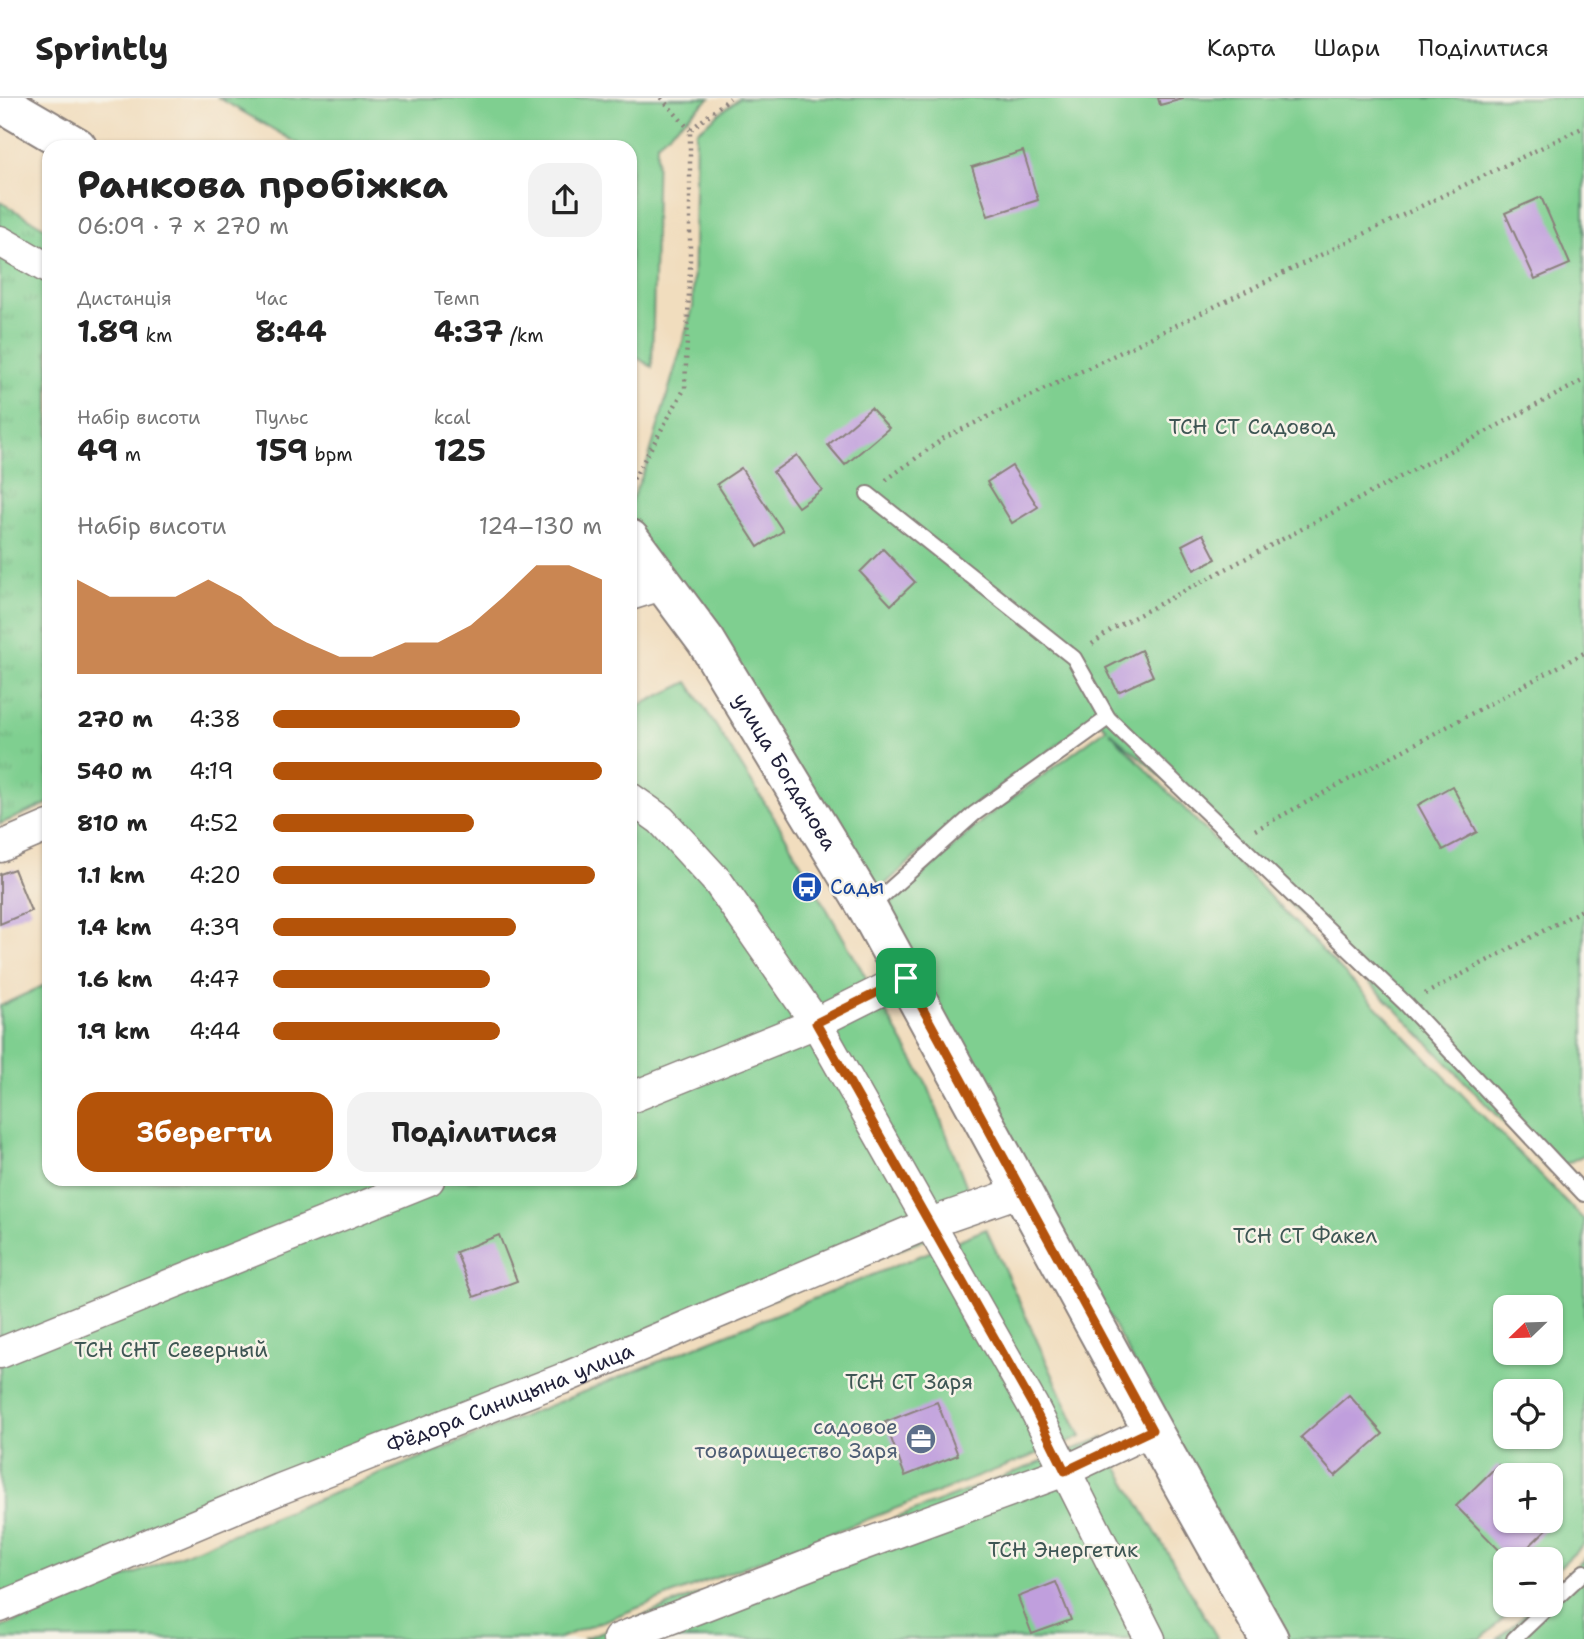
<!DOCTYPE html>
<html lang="uk">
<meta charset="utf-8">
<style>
:root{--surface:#fff;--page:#f2f2f2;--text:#222;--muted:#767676;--line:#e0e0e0;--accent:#b45309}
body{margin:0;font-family:"Shantell Sans",sans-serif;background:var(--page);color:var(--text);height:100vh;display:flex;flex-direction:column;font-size:26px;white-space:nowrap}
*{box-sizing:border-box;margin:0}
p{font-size:23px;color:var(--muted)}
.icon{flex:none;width:38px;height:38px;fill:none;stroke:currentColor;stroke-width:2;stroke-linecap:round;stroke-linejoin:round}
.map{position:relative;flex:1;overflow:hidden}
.sheet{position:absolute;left:42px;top:42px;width:595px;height:1046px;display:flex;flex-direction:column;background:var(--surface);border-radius:21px;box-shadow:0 2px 5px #0004}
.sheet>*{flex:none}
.needle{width:46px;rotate:247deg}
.fabs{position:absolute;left:1493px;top:1197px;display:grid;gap:14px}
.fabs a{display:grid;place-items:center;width:70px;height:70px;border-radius:14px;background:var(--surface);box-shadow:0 2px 5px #0004;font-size:35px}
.pin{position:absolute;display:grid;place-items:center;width:60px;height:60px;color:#fff;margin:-30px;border-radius:14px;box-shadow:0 4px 10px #0006}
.round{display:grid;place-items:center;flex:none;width:74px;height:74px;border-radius:21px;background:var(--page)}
.headline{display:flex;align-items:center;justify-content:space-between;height:119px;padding:0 35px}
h1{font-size:38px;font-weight:700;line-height:52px}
.figures{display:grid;grid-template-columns:repeat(3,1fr);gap:10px;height:119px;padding:7px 35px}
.figures div{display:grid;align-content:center}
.figures b{font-size:30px;font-weight:700}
.figures small{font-size:19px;font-weight:400}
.figures p{font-size:19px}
.chart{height:196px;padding:14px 35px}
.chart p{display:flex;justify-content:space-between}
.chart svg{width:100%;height:126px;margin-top:7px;fill:var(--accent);opacity:.7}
.button{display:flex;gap:14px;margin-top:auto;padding:14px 35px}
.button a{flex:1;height:80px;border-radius:21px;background:var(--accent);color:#fff;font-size:28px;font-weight:700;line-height:80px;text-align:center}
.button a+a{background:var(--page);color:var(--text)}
ul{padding:0 35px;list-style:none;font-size:23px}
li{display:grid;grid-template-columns:112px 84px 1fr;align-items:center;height:52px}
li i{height:18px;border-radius:9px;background:var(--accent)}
header{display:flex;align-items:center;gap:42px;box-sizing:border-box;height:98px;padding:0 35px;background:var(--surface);border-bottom:2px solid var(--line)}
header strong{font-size:33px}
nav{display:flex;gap:38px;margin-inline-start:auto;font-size:24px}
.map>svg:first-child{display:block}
.grass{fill:url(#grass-tufts);stroke:#507866;stroke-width:2}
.garden{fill:#7fcf90;stroke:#507866;stroke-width:2;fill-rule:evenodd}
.building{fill:#c09fdd}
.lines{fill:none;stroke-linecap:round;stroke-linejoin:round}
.lane-casing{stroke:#8a807c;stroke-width:18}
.street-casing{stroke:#8a807c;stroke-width:33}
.primary-casing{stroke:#8a807c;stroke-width:42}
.path{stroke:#8a807c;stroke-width:4.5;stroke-dasharray:2 5;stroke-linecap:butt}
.lane{stroke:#fff;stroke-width:14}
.street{stroke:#fff;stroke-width:30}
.primary{stroke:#fff;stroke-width:38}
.route-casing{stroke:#fff;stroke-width:14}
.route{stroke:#b45309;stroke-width:9}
.labels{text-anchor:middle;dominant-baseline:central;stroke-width:5;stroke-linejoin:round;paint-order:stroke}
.park-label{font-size:21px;fill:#3e5654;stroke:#f7f3e8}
.street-label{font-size:21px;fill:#22223b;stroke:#f7f3e8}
.transit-label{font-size:21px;fill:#164399;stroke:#f7f3e8;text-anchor:start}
.service-label{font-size:21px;fill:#4e5e75;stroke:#f7f3e8;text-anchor:end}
</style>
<header>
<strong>Sprintly</strong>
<nav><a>Карта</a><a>Шари</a><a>Поділитися</a></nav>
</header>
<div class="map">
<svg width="1584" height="1541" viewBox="0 0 1584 1541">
<defs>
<pattern id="grass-tufts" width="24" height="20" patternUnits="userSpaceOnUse" patternTransform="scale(1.75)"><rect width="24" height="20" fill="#7fcf90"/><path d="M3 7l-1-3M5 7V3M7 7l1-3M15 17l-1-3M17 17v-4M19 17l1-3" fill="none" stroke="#6db17d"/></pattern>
</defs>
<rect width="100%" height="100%" fill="#f7f3e8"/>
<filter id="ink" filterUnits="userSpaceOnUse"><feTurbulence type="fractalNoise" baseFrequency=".0143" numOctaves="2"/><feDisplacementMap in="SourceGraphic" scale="14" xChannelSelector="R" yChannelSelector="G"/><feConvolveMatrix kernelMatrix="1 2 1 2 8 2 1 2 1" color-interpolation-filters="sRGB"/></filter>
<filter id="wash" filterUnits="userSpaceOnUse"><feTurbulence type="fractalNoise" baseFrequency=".00686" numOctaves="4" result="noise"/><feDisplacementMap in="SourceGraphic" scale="28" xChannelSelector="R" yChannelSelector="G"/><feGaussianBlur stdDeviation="1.57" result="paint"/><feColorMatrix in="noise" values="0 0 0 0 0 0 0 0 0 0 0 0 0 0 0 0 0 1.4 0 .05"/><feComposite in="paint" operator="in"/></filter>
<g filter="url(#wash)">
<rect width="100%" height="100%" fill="#f1ddbe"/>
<path class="grass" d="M0,104L49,132V705L0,726Z"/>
<g class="garden">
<path d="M219,0H710L657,45L652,269L630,255V49H304Z"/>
<path d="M739,0H1584V1057L1550,1074L1394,909L1151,669L1109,633L1584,1122V1446L1551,1477L1550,1461H1505V1507H1518L1481,1541H1286L885,811L984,721L1107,630L1095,620L970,710L872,798L630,422V405L646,369L693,209L696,34ZM1505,1209H1550V1255H1505ZM1505,1293H1550V1339H1505ZM1505,1377H1550V1423H1505Z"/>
<path d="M688,584L780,729L928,988L979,1121L0,1500V908L49,885V1082H630V612Z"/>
<path d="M986,1131L1081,1339L557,1541H0V1530Z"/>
<path d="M1103,1340L1118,1370L1218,1541H583Z"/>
<path d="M1584,1461V1541H1498L1535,1507H1550L1551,1492Z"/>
</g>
<g id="blocks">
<g class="building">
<path d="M1158,0H1183V1L1160,7Z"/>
<path d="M1023,53L1038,102L988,118L972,69Z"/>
<path d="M1541,99L1570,166L1535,181L1505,115Z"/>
<path d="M871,310L889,330L845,367L828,347Z"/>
<path d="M797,357L822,392L798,409L773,374Z"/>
<path d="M1012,368L1038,409L1012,425L987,384Z"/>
<path d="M741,370L783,433L758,449L717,386Z"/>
<path d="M1203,436L1216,461L1194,472L1182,447Z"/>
<path d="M883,451L915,484L891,507L860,474Z"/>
<path d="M1141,552L1153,578L1118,594L1106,570Z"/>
<path d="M1452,688L1477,734L1443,752L1418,707Z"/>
<path d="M14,771L31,813L0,826V776Z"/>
<path d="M499,1137L517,1183L474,1199L456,1154Z"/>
<path d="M1349,1297L1383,1336L1335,1378L1301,1339Z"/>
<path d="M937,1304L958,1357L905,1378L885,1324Z"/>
<path d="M1498,1367L1508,1377H1505V1423H1550V1421L1554,1424L1516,1461H1508L1456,1408Z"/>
<path d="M1056,1484L1071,1522L1032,1536L1018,1499Z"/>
</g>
</g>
</g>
<g filter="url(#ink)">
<use href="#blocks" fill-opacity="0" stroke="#8a807c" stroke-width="2"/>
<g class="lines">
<g class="lane-casing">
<g id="lane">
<path d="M868,396L1074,560L1108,620L1406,906L1584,1096"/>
<path d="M869,810L974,716L1108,620"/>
<path d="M1550,1506L1584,1474"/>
<path d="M1514,1541L1550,1507"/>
</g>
</g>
<g class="street-casing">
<g id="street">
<path d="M0,143L49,171"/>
<path d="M630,497L665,486"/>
<path d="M630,700L661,722L718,784L816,925L1033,1308L1150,1541"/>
<path d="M0,749L49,728"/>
<path d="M630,1000L816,925L906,880"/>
<path d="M0,1255L429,1082"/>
<path id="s1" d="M0,1509L280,1391L562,1281L930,1125L1022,1093"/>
<path d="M618,1541L832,1458L1065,1373L1152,1332"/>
</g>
</g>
<g class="primary-casing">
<g id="primary">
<path d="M0,4L77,49"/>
<path id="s2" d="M630,441L706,543L868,811L1152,1332L1269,1541"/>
</g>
</g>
<g class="path">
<path d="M661,0L690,32"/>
<path d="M886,382L944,340L1584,29"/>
<path d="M630,387L685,290L690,170V32L730,0"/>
<path d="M1092,546L1114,530L1584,282"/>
<path d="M1255,732L1584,555"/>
<path d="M1425,896L1584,811"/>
</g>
<use href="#lane" class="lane"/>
<use href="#street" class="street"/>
<use href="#primary" class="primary"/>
</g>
</g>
<g class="lines" filter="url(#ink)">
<g class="route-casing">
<path id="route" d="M906,880L1152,1332L1065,1373L1033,1308L816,925Z"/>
</g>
<use href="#route" class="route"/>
</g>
<defs>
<g id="bus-disc" transform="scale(1.575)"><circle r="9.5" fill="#1a4fb4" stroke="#f7f3e8"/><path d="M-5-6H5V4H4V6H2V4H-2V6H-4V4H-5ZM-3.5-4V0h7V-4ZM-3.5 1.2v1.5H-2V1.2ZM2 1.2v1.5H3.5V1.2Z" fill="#fff"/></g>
<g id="office-disc" transform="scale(1.575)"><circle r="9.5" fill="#5c6f8a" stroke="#f7f3e8"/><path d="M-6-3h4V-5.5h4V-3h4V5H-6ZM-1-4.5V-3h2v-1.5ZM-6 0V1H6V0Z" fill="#fff"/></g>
</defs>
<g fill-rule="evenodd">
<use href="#bus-disc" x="807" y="789"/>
<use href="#office-disc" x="921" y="1341"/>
</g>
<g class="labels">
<g class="park-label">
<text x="1252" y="329">ТСН СТ Садовод</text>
<text x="1305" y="1138">ТСН СТ Факел</text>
<text x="171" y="1252">ТСН СНТ Северный</text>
<text x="909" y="1284">ТСН СТ Заря</text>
<text x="1063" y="1452">ТСН Энергетик</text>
</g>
<g class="street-label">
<text stroke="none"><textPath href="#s2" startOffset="280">улица Богданова</textPath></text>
<text stroke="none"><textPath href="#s1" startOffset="551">Фёдора Синицына улица</textPath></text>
</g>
<g class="transit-label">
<text x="830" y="789">Сады</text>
</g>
<g class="service-label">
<text x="898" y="1329">садовое<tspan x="898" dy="24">товарищество Заря</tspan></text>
</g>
</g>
</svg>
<div class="fabs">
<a><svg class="needle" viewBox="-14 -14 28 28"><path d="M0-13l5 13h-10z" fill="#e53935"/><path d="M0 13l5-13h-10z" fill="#767676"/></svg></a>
<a><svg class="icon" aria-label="locate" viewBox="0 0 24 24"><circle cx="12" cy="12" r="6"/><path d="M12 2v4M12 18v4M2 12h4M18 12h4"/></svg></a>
<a>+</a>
<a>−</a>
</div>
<div class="pin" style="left:906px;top:880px;background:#1e9e55"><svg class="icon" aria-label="arrive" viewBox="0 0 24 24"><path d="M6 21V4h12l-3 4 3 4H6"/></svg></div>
<section class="sheet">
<div class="headline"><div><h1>Ранкова пробіжка</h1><p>06:09 · 7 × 270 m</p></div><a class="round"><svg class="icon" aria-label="share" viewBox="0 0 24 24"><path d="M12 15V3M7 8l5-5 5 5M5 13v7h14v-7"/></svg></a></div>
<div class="figures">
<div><p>Дистанція</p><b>1.89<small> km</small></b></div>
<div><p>Час</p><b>8:44</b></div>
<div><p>Темп</p><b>4:37<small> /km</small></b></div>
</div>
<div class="figures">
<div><p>Набір висоти</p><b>49<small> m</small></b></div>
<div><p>Пульс</p><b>159<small> bpm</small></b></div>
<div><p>kcal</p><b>125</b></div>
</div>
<div class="chart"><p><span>Набір висоти</span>124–130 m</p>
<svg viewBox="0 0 160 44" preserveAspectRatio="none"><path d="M0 44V11L10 17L20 17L30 17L40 11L50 17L60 27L70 33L80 38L90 38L100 33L110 33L120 27L130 17L140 6L150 6L160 11V44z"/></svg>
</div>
<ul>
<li><b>270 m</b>4:38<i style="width:75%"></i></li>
<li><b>540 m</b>4:19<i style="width:100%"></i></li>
<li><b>810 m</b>4:52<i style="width:61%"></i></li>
<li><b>1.1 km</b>4:20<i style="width:98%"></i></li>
<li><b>1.4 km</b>4:39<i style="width:74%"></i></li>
<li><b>1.6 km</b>4:47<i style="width:66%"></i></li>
<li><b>1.9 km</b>4:44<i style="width:69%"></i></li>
</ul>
<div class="button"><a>Зберегти</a><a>Поділитися</a></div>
</section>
</div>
